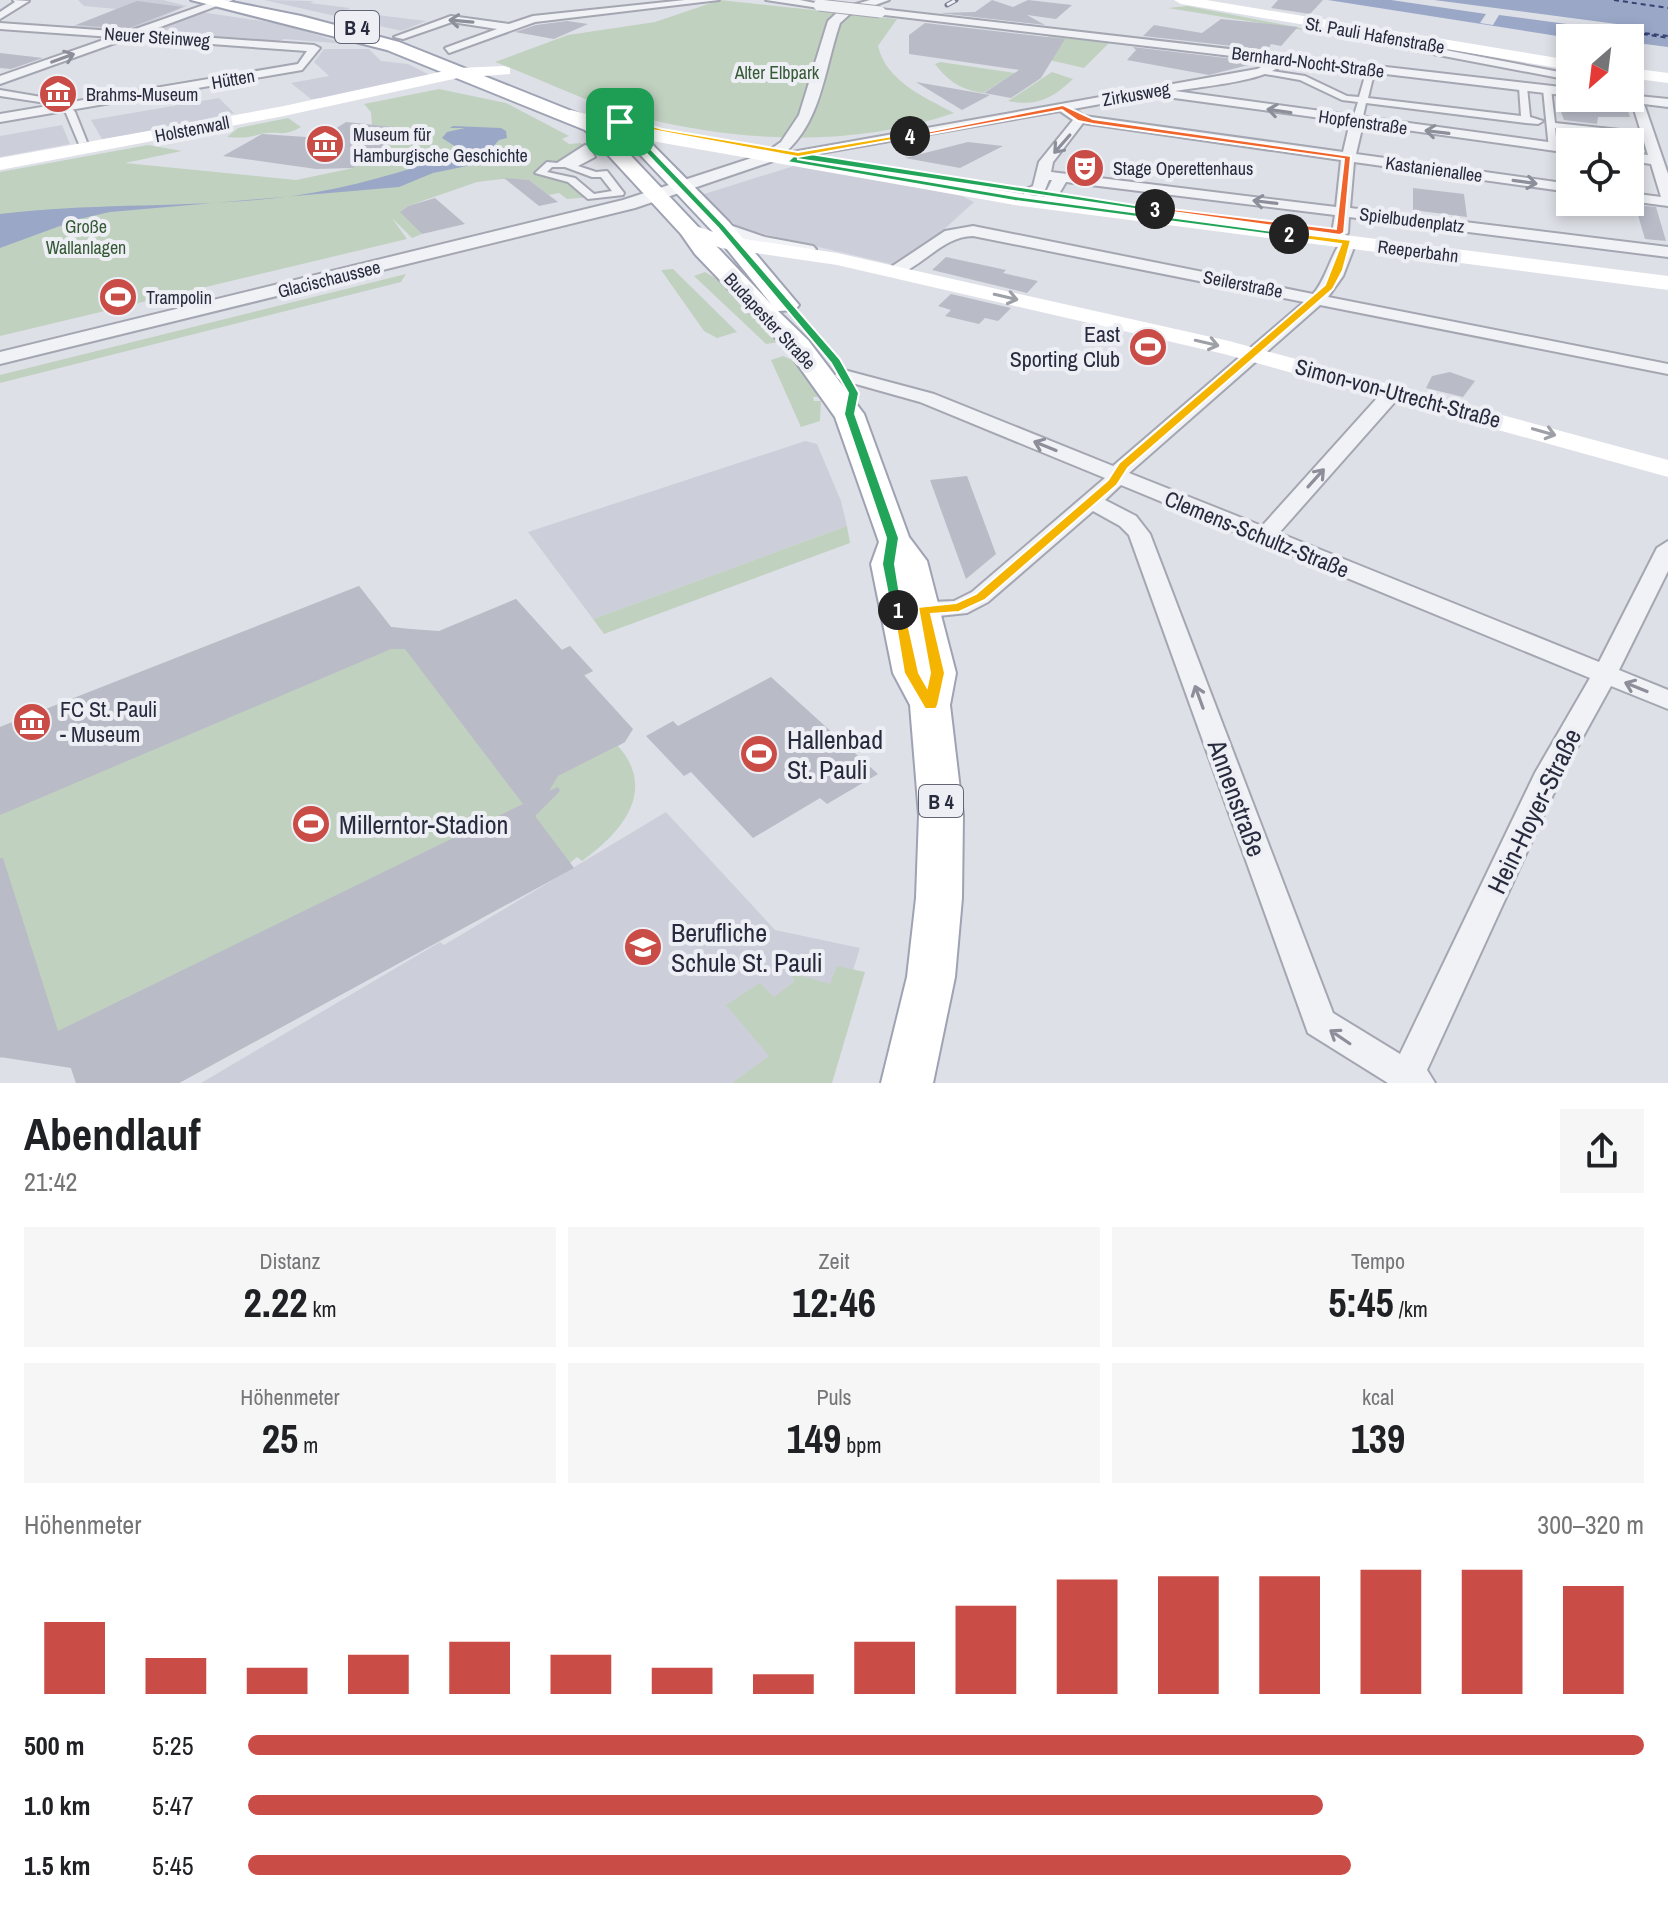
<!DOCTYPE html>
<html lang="de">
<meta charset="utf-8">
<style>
:root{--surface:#fff;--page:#f6f6f6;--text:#202124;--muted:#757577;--accent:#ca4c46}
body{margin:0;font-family:"Archivo Narrow",sans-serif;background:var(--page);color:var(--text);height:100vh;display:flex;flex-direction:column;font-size:30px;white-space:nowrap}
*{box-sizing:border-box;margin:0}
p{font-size:26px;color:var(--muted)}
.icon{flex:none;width:44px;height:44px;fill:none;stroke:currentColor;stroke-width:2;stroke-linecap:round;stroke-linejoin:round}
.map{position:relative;height:1083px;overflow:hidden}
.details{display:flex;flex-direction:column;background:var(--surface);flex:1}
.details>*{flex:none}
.needle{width:52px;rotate:208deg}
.controls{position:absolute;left:1556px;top:24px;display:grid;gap:16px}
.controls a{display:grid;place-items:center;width:88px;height:88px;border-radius:0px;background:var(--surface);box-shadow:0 4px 12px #0003;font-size:40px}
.pin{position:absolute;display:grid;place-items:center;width:68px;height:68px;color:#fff;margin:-34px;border-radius:16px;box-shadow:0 4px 12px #0006}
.km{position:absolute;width:40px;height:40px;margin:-20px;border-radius:50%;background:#222;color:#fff;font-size:22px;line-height:40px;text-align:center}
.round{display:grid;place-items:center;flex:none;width:84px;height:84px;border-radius:0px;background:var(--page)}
.overview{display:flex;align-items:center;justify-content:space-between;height:136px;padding:0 24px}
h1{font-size:44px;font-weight:800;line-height:60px}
.metrics{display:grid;grid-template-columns:repeat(3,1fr);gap:12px;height:136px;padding:8px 24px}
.metrics div{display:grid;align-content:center;border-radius:0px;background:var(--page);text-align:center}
.metrics b{font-size:40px;font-weight:800}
.metrics small{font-size:22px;font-weight:400}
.metrics p{font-size:22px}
.chart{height:224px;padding:16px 24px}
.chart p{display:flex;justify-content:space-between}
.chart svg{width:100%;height:144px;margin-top:8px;stroke:var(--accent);stroke-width:6}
ul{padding:0 24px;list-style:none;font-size:26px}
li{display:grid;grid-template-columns:128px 96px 1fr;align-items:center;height:60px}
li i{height:20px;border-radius:10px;background:var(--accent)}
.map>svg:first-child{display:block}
.built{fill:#cccfd9}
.green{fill:#c1d1c0}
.water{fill:#9aa7c7}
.pier{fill:#dee0e7}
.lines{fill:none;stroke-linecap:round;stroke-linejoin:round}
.ferry{stroke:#334271;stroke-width:2;stroke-dasharray:5 4;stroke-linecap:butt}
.building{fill:#b9bbc7}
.pedestrian-casing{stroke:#a4a6b1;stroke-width:4}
.minor-casing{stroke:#a4a6b1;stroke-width:4}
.tertiary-casing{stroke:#a4a6b1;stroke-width:4}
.primary-casing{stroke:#9ea2b3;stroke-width:4}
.pedestrian{fill:#f1f2f6;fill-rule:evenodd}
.minor{fill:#f1f2f6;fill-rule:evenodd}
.tertiary{fill:#f1f2f6;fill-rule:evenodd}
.secondary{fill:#fff;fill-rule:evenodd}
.primary{fill:#fff;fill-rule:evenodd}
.rail-casing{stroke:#787d91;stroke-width:5}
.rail{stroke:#eeeff5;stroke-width:3;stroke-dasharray:9;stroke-linecap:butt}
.minor-bridge-casing{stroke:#a4a6b1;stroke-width:13;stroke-linecap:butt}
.minor-bridge{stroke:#f1f2f6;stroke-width:11}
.oneway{stroke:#8c8e9a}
.oneway2{stroke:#9ea0a8}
.split-1{fill:#22a559;stroke:#fff;stroke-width:2}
.split-2{fill:#f5b400;stroke:#fff;stroke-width:2}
.split-3{fill:#22a559;stroke:#fff;stroke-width:2}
.split-4{fill:#f0652b;stroke:#fff;stroke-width:2}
.split-5{fill:#f5b400;stroke:#fff;stroke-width:2}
.labels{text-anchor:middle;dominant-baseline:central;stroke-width:8;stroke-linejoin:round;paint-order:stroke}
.far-street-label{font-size:18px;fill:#282b3e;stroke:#eeeff5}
.far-park-label{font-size:18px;fill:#365936;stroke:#eeeff5}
.far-poi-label{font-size:18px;fill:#282b3e;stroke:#eeeff5;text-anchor:start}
.shield{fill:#eeeff5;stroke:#636675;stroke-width:2}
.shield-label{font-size:20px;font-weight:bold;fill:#282b3e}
.poi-label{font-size:22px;fill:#282b3e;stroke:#eeeff5;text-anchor:end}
.street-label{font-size:22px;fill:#282b3e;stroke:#eeeff5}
.near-poi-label{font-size:26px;fill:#282b3e;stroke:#eeeff5;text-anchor:start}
.near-street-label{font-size:26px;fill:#282b3e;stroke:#eeeff5}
</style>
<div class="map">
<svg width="1668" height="1083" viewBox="0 0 1668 1083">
<rect width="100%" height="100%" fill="#dee0e7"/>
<g class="built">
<path d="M78,0H163L187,6L127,32L71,27L116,9L84,6Z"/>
<path d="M264,0L314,1L310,3L350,8L345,11L426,21L402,31Z"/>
<path d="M201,12L282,24L346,44L284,39L275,43L152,33Z"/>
<path d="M324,49H369L381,61L408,64L430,75L351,95L311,99L291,83L329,76L314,62Z"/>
<path d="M219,98L234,113L141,133L102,139L91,120Z"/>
<path d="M62,125L70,144L0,157V136Z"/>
<path d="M797,165L962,196L974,202L903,267L739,228L701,195Z"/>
<path d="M805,441L817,444L841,501L847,526L593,619L528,532Z"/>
<path d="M666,812L775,930L860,948L818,1083H201L440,942L444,945Z"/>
</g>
<g class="green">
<path d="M720,0L897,19L878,46C886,81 924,97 954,113C855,147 745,143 644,118C594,106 543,80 495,62L568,35L655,22Z"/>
<path d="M1188,6L1351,38L1168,8Z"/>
<path d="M1048,36L1109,43L1084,68L1049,60L1057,47L1063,44L1047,42Z"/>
<path d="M940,62L1015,73L983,93C961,90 948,81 935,64Z"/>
<path d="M1052,72L1073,79C1053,98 1037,107 1008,101Z"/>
<path d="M439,89L506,103L569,136L562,139L569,144L581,143L585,148L559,166L550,164L541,173L565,177L592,197L567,199L559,193L549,195L529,180L502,179L477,182L408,206L401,211L422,234L412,238L392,218L407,239L0,336V172L148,145L182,151L125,163L296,180L353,168L399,137L393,136L403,128L372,125L371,112L364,104Z"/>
<path d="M288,118L301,127C282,138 278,130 261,134C248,138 241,138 227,137L238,128Z"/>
<path d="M673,269L737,332L717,338L704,331L661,270Z"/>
<path d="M705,272L724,283L780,342L766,344L694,276Z"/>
<path d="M406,274L401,282L0,383V375Z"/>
<path d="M783,356L799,363L818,397H813L814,401H821L820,421L801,427L771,360Z"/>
<path d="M847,526L850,543L604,634L593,619Z"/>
<path d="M359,586L391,627L435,633L516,599L561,650L570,646L593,671L584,676L625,742L618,746C658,791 621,833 582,861L577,857L570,863L573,868L179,1083H76L69,1063L9,1054L0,1058V727Z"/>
<path d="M800,957L803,961L799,975L830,984L837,966L865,972L832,1083H732L769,1056L726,1005L760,983L774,997L795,981L784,968Z"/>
</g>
<g class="water">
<path d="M1328,0H1668V47L1630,42V38H1570Z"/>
<path d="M453,126L501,128L506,131L507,138L499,140L491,149L496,151L491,161L433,173L399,187L110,212L79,219L0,248V214C97,202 196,209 293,196C350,188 405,171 460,153L461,150L442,138L447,132L465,128H450Z"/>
</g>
<path class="pier" d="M1391,0H1434L1632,26L1628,32L1600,29V38H1590L1589,27L1499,15L1493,25L1480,23L1486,14Z"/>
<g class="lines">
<g class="ferry">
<path d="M1614,0L1668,8"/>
<path d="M1625,31L1668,38"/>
<path d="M1627,31L1668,36"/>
</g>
</g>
<g class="building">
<path d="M992,0L1013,7L1028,0L1072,5L1056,19L1027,15L1045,25L939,13L975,12Z"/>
<path d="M1278,0H1323L1310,14L1271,8Z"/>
<path d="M137,1L183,7L127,29L76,25Z"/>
<path d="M1221,19L1298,27L1281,46L1271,44L1268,50L1143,36L1154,25L1202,33Z"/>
<path d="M567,21L588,24L554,39L515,32L536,25Z"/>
<path d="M925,23L1065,39L1041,78L1011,98L984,93L1019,70L909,54V35Z"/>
<path d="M1133,47L1260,62L1209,75L1127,60L1136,50Z"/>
<path d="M0,53L43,58L11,69L0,68Z"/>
<path d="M916,82L990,95L962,110Z"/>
<path d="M1565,98L1619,101L1626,105L1630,117H1598L1597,124L1564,120L1561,112Z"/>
<path d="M346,122L404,128L393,136H400L353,168L316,169L223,156L262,134L321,138Z"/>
<path d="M968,142L1003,146L960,168L905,158Z"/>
<path d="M504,178L529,180L558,202L539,206Z"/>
<path d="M1413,188L1464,194L1467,217L1413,210Z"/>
<path d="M435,198L465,224L422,234L400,212L408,206Z"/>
<path d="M1635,205L1656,207L1666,241L1645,239Z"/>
<path d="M946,257L1006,270L1003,273L1038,281L1027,293L932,270Z"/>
<path d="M951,294L1011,308L998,321L985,318L979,324L945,316L951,310L938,306Z"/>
<path d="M1450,372L1475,381L1463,397L1426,388L1432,376Z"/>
<path d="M967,476L996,554L966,579L930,480Z"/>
<path d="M359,586L391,627L411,629L439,631L516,599L562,650L570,646L593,671L584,675L633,729L625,742L558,776L549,791L558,787L560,791L535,816L574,868L179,1083H76L71,1068L0,1057V858H3L58,1031L523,804L405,649H391L0,815V727Z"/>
<path d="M771,677L878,774L827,804L820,798L753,838L691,772L684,776L646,736L673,721L678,726Z"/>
</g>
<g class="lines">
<g class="pedestrian-casing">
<g id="pedestrian">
<path d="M1371,66L1375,69L1368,98L1521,116L1519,87L1523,84L1527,87L1530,117L1543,121L1538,124L1526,123L1366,103L1362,121L1357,124L1352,121L1358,102L1342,100L1300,80L1254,72L1258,69L1305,76L1347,96L1359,97L1367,69Z"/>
<path d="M1547,86L1551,89L1555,123L1648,133L1653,136L1648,139L1555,128L1557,147L1549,149L1543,89Z"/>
<path d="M0,90L65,101L75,112L87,142L79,144L66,113L59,105L0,96Z"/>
<path d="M585,145L588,146L595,157L578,166L596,172L607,171L624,193L623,195L588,199L568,182L535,173L547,162L557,163ZM552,167H565L592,177H601L612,191L594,194L575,178L547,172Z"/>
</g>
</g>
<g class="minor-casing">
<g id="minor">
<path d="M13,0L29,1L0,19V12L15,2Z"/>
<path d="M218,0H233L144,33L314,45L320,48L302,70L0,122V114L298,64L307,51L129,38L0,84V76L112,37L0,29V23L127,32Z"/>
<path d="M685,0H719L535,22L449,53L445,48L497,29L452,22L403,39L394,37L451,16L509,24L533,16Z"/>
<path d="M766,0H800L824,5L819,8Z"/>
<path d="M880,9L1570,88V96L1285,62C1267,82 1202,86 1175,91L1570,145V153L1363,124L1356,154L1570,184V192L1354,162L1350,208L1668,247V257L1349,217L1348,233L1340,238L1332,233L1335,215L1066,182L1056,199L1051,200L1044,196L1052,180H1049L1044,192L1024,196V190L1033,186L1039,162L1073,120L1060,111L793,158V152L798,151L1257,69L1274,61L876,14ZM1161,93L1167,97L1350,122L1343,152L1084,116L1073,109ZM1083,123L1341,160L1336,207L1051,172L1053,162Z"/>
<path d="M1337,25L1367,35L1570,74V80L1365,41L1333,30Z"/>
<path d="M1630,90L1638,96L1668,99V107L1644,104L1668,174V206L1630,201V193L1661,197L1651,164L1630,161V153L1648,155L1633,106L1619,98H1630Z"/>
<path d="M721,222L765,237L813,246L816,249L808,254L757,244L716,230L713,227Z"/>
<path d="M973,226L1313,294C1328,278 1333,243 1348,237L1356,242L1343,276L1328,297L1668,364V374L1320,305L1129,473L1262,526L1387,387H1401V395L1279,533L1599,662L1657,548L1668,541V571L1619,670L1668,690V709L1611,686L1563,773L1427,1070L1435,1083H1388L1308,1033L1129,535L1120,526L1093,511L988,602L967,613L910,619L898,611L910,603L954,601L972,592L1105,478L920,402L838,379L835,375L844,370L934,394L1113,466L1304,302L973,236C942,236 923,268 893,276L885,271L945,231ZM1121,485L1590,678L1535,773L1400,1054L1333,1013L1150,534L1136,516L1105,500Z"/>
</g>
</g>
<g class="tertiary-casing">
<path id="tertiary" d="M870,0H889L850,14L840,23C823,73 822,127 776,160L635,208L0,364V352L623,200L764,154L781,142L799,115L828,21L842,8Z"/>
</g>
<g class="primary-casing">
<path id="primary" d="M191,0H222L301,16L399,42L599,122L772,305L713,232L615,128L618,124H632L729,222L799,305L795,310L778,311L808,340L864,414L909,537L927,561L956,673L950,705L963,815L962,898L955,977L933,1083H881L907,977L916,898L919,815L910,705L893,673L871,564L879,542L835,417L788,351L695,254L681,234L585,130L387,50Z"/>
</g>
<use href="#pedestrian" class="pedestrian"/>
<use href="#minor" class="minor"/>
<use href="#tertiary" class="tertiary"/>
<g class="secondary">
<path d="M1174,0H1206L1570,60V70L1181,4Z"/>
<path d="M504,66L510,68V74L458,78L284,116L0,170V158L284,106L458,68Z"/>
<path d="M1630,68L1668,73V83L1630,78Z"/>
<path d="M571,110L647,130L1015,193L1668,276V290L1015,205L646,140L565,119L562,115Z"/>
<path d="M690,224L725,236L837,253L1229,341L1668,460V477L1224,354L837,265L721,248L683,234L680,230Z"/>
</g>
<use href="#primary" class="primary"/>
<g class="rail-casing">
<path id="rail" d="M947,5L956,0"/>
</g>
<use href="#rail" class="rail"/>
<g class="minor-bridge-casing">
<path id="minor-bridge" d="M819,5L880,12"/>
</g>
<use href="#minor-bridge" class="minor-bridge"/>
</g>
<defs><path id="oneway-shaft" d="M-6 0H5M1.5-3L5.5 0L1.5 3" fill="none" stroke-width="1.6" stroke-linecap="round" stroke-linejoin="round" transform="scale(2)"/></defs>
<g class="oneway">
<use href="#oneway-shaft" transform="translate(461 21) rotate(-175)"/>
<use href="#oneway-shaft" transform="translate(63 58) rotate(-20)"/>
<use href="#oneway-shaft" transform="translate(1279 111) rotate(-172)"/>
<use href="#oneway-shaft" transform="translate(1437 132) rotate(-173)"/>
<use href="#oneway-shaft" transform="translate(1062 144) rotate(131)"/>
<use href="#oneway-shaft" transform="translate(1525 182) rotate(8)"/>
<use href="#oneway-shaft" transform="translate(1265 202) rotate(-173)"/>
<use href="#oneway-shaft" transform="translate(1045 446) rotate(-158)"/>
<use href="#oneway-shaft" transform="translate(1316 478) rotate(-48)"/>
<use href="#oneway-shaft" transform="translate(1636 687) rotate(-158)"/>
<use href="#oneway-shaft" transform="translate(1199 697) rotate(-110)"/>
<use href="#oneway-shaft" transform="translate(1340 1037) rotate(-146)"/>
</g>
<g class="oneway2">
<use href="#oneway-shaft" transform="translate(1006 297) rotate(13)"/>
<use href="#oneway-shaft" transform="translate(1207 343) rotate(13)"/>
<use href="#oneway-shaft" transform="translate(1544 432) rotate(16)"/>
</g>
<path class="split-1" d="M623,120L724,225L840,359L859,393L855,414L899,538L895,564L903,614L891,610L882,564L886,538L844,414L848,393L831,363L718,228L616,122Z"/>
<path class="split-2" d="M1286,232L1351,240L1343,270L1333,289L1128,468L1117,485L985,600L959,612L931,614L945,673L938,705L936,709H925L904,673L893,607L905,610L919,673L927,687L930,673L918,607L956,603L976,594L1108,480L1119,463L1325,285L1341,244L1289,237Z"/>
<path class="split-3" d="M798,152L1160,209L1155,212L797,159L1015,196L1294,234L1289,237L1015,201L787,162Z"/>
<path class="split-4" d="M1063,105L1093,119L1351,156L1344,233L1340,235L1151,209L1155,207L1336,229L1344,159L1093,124L1078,121L1062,110L910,138L906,136Z"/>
<path class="split-5" d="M614,114L662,129L798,152L910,133L914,136L798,157L620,124L610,117Z"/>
<defs>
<g id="museum-disc" transform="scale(2)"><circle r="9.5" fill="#ca4c46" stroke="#eeeff5"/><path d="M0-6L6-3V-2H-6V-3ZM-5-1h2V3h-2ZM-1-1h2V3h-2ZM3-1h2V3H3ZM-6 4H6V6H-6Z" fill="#fff"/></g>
<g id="theatre-disc" transform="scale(2)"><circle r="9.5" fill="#ca4c46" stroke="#eeeff5"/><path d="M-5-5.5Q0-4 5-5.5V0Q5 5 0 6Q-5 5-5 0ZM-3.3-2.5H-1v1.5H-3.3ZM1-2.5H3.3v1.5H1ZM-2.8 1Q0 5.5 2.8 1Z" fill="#fff"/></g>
<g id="stadium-disc" transform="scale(2)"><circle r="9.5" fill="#ca4c46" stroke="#eeeff5"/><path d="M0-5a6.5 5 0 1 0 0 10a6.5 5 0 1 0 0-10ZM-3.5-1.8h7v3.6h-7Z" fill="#fff"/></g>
<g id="school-disc" transform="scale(2)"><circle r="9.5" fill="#ca4c46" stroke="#eeeff5"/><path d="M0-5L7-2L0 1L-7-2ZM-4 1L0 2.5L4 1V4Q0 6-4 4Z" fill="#fff"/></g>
</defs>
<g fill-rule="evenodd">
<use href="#museum-disc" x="58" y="94"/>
<use href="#museum-disc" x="325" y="144"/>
<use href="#theatre-disc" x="1085" y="168"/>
<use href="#stadium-disc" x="118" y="297"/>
<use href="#stadium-disc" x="1148" y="347"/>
<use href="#museum-disc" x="32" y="722"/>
<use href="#stadium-disc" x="759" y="754"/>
<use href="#stadium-disc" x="311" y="824"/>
<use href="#school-disc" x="643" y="947"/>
</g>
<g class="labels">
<g class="far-street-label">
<text transform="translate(1375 35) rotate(10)">St. Pauli Hafenstraße</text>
<text transform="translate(157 37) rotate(4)">Neuer Steinweg</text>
<text transform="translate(1308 62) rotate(7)">Bernhard-Nocht-Straße</text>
<text transform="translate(233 79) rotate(-10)">Hütten</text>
<text transform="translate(1136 94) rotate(-10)">Zirkusweg</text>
<text transform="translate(1363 122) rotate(8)">Hopfenstraße</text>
<text transform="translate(192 129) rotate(-11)">Holstenwall</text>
<text transform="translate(1434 169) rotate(8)">Kastanienallee</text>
<text transform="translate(1412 220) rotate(7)">Spielbudenplatz</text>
<text transform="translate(1418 251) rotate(7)">Reeperbahn</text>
<text transform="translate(329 279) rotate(-14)">Glacischaussee</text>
<text transform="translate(1243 284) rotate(11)">Seilerstraße</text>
<text transform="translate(770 321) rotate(47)">Budapester Straße</text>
</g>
<g class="far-park-label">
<text x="777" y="72">Alter Elbpark</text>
<text x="86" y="226">Große<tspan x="86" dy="21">Wallanlagen</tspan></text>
</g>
<g class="far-poi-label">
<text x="86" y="94">Brahms-Museum</text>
<text x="353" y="134">Museum für<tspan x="353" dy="21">Hamburgische Geschichte</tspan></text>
<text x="1113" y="168">Stage Operettenhaus</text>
<text x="146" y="297">Trampolin</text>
</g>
<g class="shield">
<rect x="335" y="11" width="44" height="32" rx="6"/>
<rect x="919" y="785" width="44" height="32" rx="6"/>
</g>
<g class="shield-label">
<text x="357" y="27">B 4</text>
<text x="941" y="801">B 4</text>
</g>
<g class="poi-label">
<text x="1120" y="334">East<tspan x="1120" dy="25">Sporting Club</tspan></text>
<text x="60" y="709" text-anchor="start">FC St. Pauli<tspan x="60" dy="25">- Museum</tspan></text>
</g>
<g class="street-label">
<text transform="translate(1398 393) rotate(15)">Simon-von-Utrecht-Straße</text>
<text transform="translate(1257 534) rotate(22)">Clemens-Schultz-Straße</text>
</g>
<g class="near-poi-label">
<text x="787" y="739">Hallenbad<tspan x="787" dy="30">St. Pauli</tspan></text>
<text x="339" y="824">Millerntor-Stadion</text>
<text x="671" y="932">Berufliche<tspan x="671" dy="30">Schule St. Pauli</tspan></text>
</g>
<g class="near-street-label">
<text transform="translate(1237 798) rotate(70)">Annenstraße</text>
<text transform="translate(1534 811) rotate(-64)">Hein-Hoyer-Straße</text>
</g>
</g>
</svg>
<div class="controls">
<a><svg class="needle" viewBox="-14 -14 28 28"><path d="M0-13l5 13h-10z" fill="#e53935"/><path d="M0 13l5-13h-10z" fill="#757577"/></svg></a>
<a><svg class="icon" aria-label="locate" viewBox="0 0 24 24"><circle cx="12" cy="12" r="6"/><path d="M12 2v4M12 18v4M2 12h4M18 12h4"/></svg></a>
</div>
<div class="pin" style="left:620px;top:122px;background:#1e9e55"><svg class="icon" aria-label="arrive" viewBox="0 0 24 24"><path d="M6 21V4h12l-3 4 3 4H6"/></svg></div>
<b class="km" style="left:898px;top:610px">1</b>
<b class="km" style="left:1289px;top:234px">2</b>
<b class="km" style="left:1155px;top:209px">3</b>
<b class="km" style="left:910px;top:136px">4</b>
</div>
<section class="details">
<div class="overview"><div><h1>Abendlauf</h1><p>21:42</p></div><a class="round"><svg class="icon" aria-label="share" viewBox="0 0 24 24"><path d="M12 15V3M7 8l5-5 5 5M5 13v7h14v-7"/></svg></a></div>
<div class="metrics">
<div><p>Distanz</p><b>2.22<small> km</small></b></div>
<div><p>Zeit</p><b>12:46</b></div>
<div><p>Tempo</p><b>5:45<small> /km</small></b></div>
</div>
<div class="metrics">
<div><p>Höhenmeter</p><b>25<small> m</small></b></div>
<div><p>Puls</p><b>149<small> bpm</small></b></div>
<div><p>kcal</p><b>139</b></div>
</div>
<div class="chart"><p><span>Höhenmeter</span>300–320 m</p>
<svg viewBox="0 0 160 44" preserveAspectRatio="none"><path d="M5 44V22M15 44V33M25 44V36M35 44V32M45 44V28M55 44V32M65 44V36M75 44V38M85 44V28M95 44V17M105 44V9M115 44V8M125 44V8M135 44V6M145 44V6M155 44V11"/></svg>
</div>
<ul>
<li><b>500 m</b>5:25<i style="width:100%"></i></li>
<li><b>1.0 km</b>5:47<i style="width:77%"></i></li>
<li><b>1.5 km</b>5:45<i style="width:79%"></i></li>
</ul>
</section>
